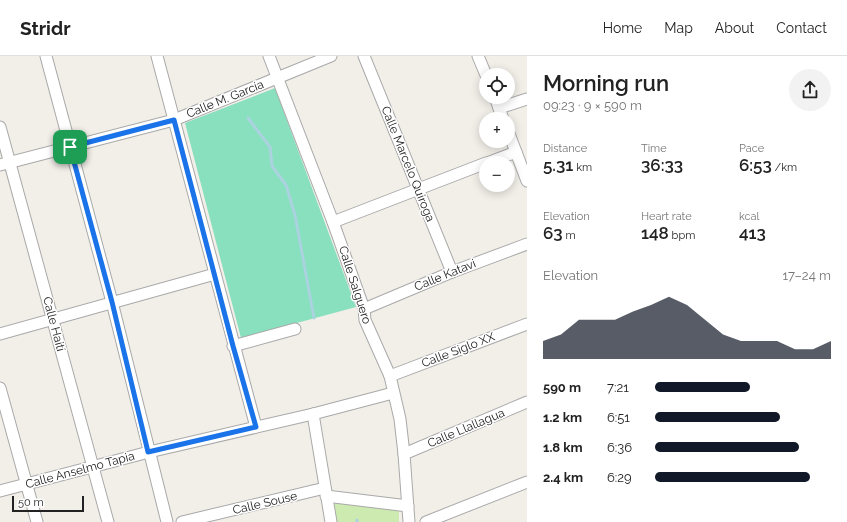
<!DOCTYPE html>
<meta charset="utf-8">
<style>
:root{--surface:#fff;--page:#f2f2f2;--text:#222;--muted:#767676;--line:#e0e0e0;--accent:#111827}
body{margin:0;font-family:Raleway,sans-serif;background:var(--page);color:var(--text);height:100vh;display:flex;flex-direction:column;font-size:15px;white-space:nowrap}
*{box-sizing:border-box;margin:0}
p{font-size:13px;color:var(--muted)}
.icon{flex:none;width:22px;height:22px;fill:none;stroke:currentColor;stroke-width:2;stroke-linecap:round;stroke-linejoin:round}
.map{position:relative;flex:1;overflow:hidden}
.sheet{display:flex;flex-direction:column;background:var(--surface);width:320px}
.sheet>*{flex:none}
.tools{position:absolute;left:479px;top:12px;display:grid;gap:8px}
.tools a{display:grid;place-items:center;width:36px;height:36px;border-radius:50%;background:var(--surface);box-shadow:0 2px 10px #0003;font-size:20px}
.scale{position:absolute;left:12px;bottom:10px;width:72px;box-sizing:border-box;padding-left:4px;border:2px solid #222;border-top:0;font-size:11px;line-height:14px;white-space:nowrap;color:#222;-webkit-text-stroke:3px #fff;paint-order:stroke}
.pin{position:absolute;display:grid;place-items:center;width:34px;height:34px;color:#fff;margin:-17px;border-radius:8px;box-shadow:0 2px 6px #0006}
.round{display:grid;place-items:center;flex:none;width:42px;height:42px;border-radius:21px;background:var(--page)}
.headline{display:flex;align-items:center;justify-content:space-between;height:68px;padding:0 16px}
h1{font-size:22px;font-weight:600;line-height:30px}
.figures{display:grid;grid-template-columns:repeat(3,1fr);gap:6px;height:68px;padding:4px 16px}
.figures div{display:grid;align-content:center}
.figures b{font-size:17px;font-weight:600}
.figures small{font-size:11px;font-weight:400}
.figures p{font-size:11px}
.chart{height:112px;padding:8px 16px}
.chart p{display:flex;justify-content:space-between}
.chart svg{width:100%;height:72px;margin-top:4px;fill:var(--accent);opacity:.7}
ul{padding:0 16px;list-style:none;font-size:13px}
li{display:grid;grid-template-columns:64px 48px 1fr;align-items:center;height:30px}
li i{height:10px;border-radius:5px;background:var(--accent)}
header{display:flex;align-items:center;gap:24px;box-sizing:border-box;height:56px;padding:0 20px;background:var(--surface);border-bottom:1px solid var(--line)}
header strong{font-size:19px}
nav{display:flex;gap:22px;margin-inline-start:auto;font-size:14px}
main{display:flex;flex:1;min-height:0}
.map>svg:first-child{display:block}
.grass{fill:#cdebb0}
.pitch{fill:#88e0be}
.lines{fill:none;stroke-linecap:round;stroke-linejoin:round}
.stream{stroke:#aad3df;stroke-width:3}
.minor-casing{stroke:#a9a9a9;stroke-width:13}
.minor{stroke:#fff;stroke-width:11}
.route-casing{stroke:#fff;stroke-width:8}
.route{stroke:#1a73e8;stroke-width:5}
.labels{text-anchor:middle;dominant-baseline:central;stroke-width:3;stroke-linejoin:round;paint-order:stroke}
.street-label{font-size:12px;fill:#222;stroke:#fff}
</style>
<header>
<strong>Stridr</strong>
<nav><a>Home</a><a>Map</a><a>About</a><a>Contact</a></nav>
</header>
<main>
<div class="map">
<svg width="527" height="466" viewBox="0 0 527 466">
<rect width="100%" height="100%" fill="#f2efe9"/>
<path class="grass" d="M334,446L399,455V466H337Z"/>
<path class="pitch" d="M275,32L356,251L241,282L185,67Z"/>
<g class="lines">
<g class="stream">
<path d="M248,62L270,91L272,110L286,129L295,159L314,262"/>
<path d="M357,464V466"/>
</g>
<g class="minor-casing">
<g id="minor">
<path d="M46,0L112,246L167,466"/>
<path d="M157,0L256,371"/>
<path d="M269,0L333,166L364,253L365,264L390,320L400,363L404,398L409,466"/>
<path d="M364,0L452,216"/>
<path d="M478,0L486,19"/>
<path d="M495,41L503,63"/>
<path d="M499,52L527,43"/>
<path d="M0,71L108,466"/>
<path d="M508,75L527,125"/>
<path d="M487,107L516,96"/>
<path d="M0,109L174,64L331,0"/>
<path d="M333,166L486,107"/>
<path d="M364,253L452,216L527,188"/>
<path d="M0,278L215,218"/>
<path d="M233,290L295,273"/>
<path d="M390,320L527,268"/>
<path d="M0,332L37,466"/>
<path d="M313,358L331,466"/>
<path d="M404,398L527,346"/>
<path d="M0,435L149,396L313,358L393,337"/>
<path d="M326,440L408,450"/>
<path d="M182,466L325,432"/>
<path d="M426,466L527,426"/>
</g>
</g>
<use href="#minor" class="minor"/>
</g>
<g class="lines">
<g class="route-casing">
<path id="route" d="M174,64L233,290L256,371L148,396L112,246L70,91Z"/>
</g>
<use href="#route" class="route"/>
</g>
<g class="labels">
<g class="street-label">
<text transform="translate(225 43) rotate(-22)">Calle M. García</text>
<text transform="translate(408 108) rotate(68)">Calle Marcelo Quiroga</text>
<text transform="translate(445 219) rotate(-22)">Calle Katavi</text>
<text transform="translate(355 229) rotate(72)">Calle Salguero</text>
<text transform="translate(54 268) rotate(75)">Calle Haití</text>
<text transform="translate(458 294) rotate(-21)">Calle Siglo XX</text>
<text transform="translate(466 372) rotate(-23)">Calle Llallagua</text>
<text transform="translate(80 414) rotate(-15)">Calle Anselmo Tapia</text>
<text transform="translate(265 447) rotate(-13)">Calle Souse</text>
</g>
</g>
</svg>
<div class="tools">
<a><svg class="icon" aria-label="locate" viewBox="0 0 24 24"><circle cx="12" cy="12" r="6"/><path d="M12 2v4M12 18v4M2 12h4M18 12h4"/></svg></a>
<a>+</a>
<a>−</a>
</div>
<div class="scale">50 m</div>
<div class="pin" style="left:70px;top:91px;background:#1e9e55"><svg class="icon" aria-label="arrive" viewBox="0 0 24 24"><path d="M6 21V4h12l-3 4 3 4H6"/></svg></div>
</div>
<section class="sheet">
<div class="headline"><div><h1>Morning run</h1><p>09:23 · 9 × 590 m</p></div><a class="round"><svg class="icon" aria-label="share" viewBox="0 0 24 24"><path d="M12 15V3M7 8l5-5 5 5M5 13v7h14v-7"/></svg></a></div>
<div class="figures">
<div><p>Distance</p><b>5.31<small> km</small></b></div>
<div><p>Time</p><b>36:33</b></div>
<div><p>Pace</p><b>6:53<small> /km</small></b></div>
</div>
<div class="figures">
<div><p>Elevation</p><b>63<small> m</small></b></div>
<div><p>Heart rate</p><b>148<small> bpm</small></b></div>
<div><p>kcal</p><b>413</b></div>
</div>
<div class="chart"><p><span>Elevation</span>17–24 m</p>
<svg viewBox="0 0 160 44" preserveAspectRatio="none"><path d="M0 44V33L10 29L20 20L30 20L40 20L50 15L60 11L70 6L80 11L90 20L100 29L110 33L120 33L130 33L140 38L150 38L160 33V44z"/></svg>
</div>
<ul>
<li><b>590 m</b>7:21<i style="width:54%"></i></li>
<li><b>1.2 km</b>6:51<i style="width:71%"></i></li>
<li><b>1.8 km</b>6:36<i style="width:82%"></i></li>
<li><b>2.4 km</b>6:29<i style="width:88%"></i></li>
</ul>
</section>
</main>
